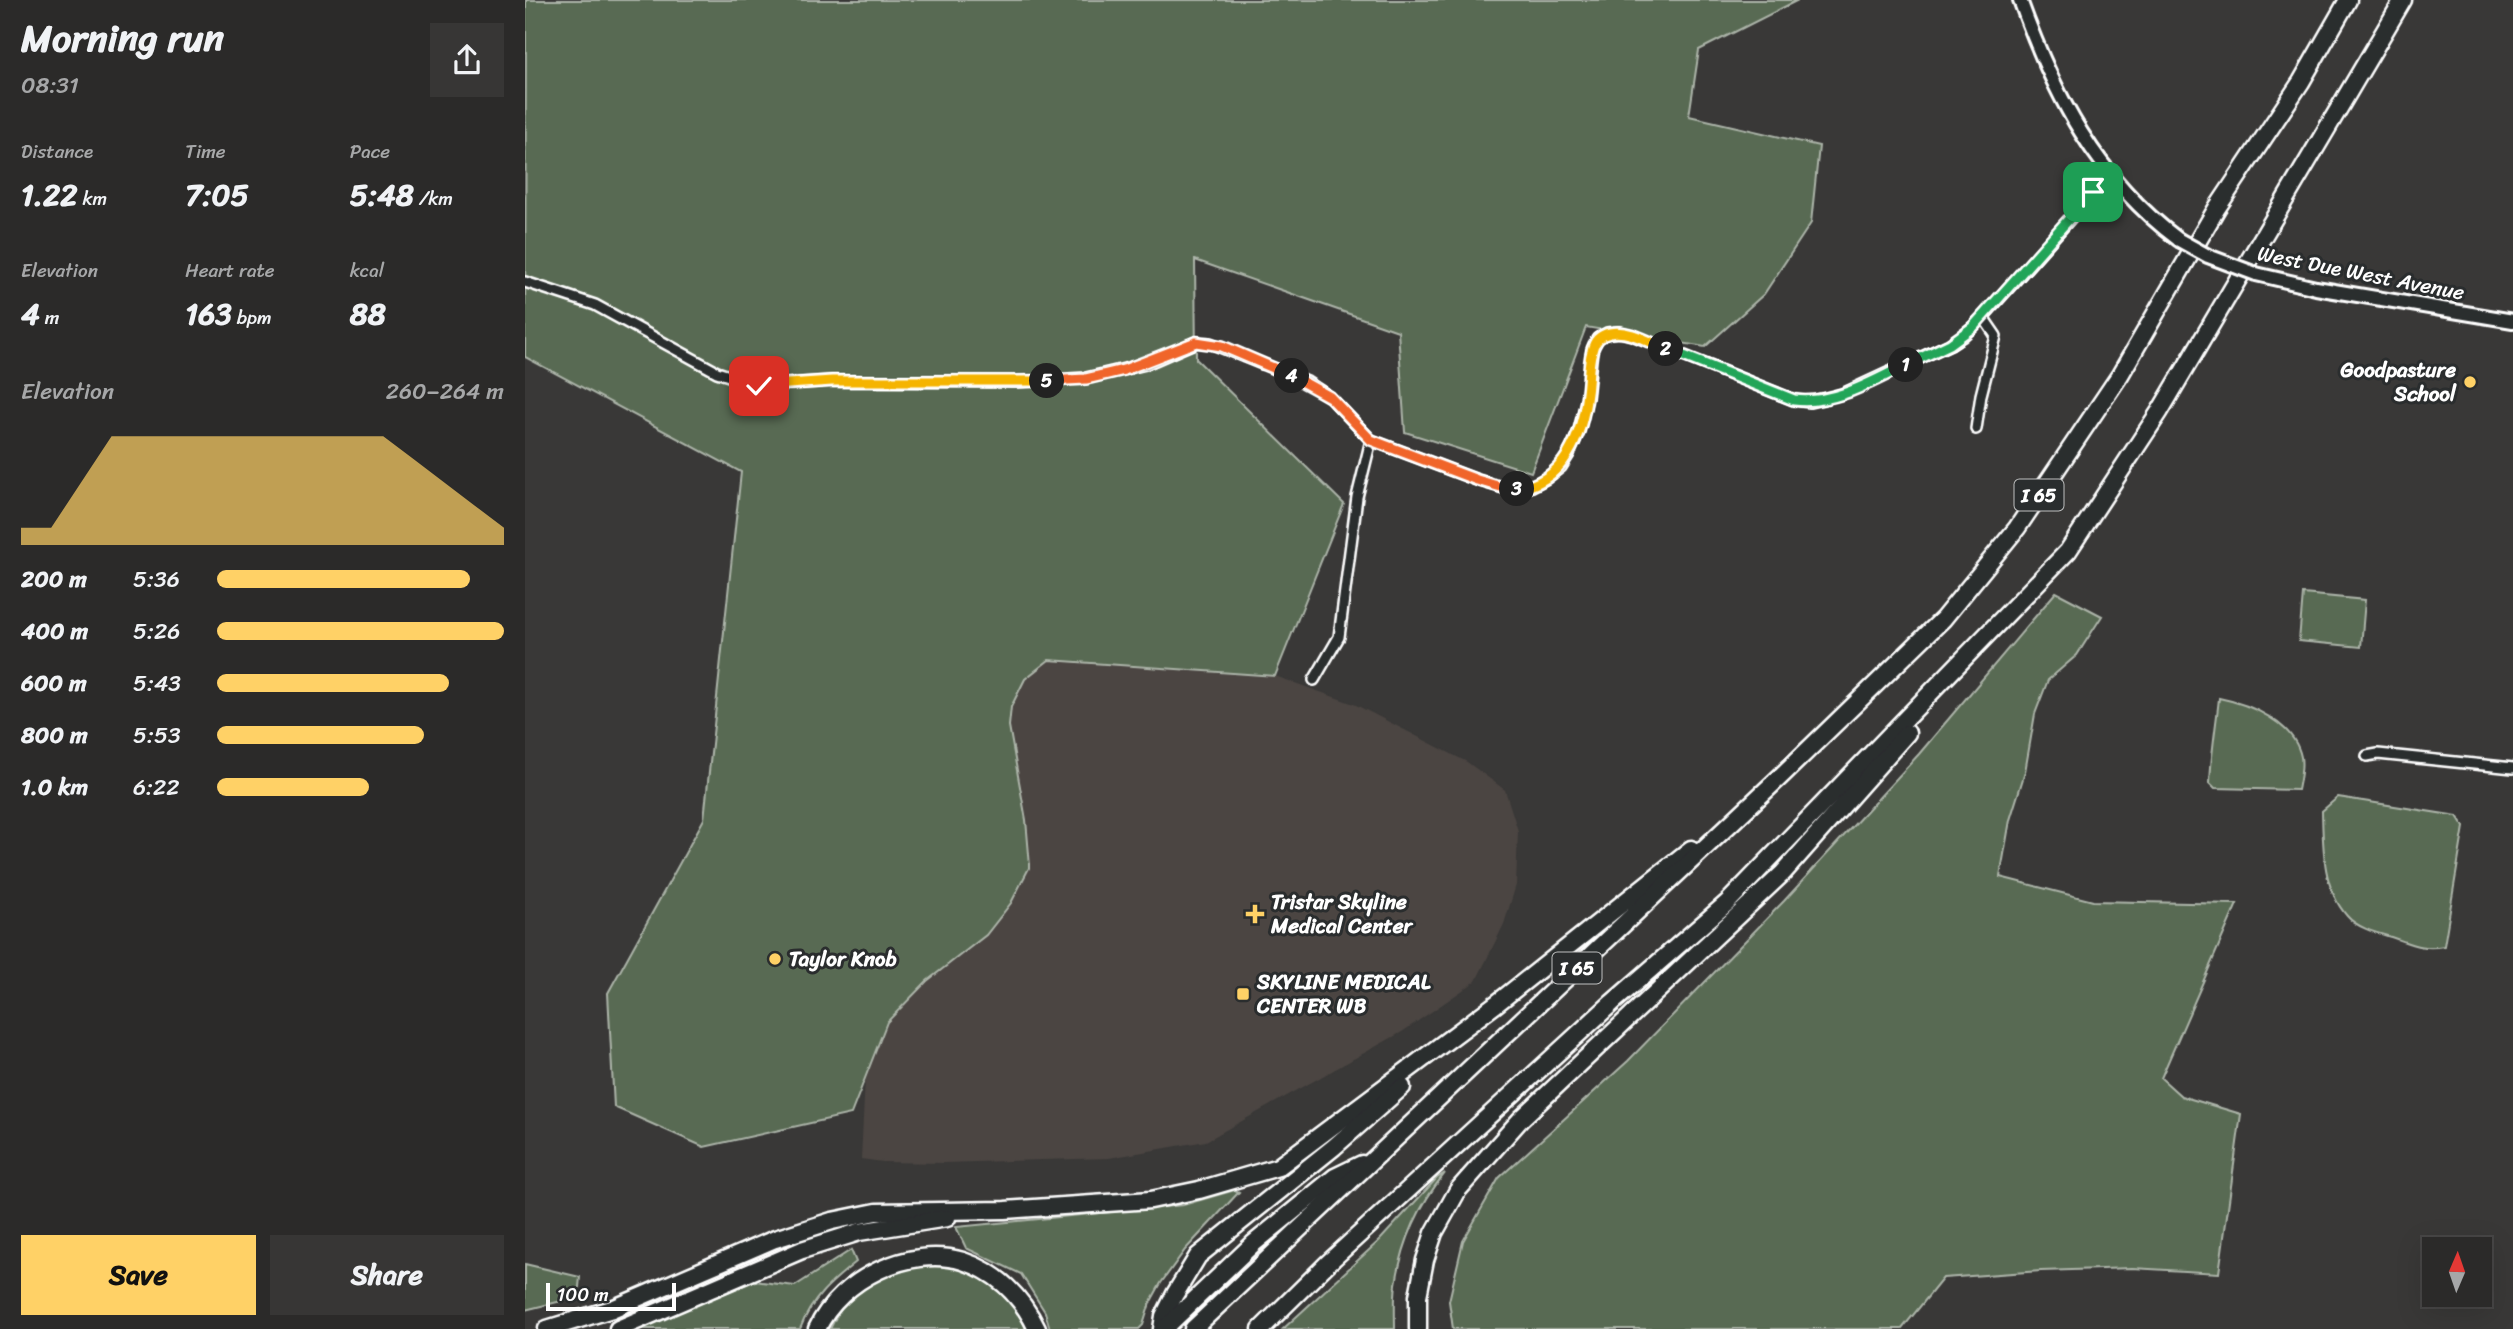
<!DOCTYPE html>
<meta charset="utf-8">
<style>
:root{--surface:#2b2a29;--page:#373635;--text:#f1f3f6;--muted:#a6a7a8;--line:#474646;--accent:#ffd166}
body{margin:0;font-family:Sriracha,sans-serif;background:var(--page);color:var(--text);height:100vh;display:flex;flex-direction:column;font-size:26px;white-space:nowrap}
*{box-sizing:border-box;margin:0}
p{font-size:23px;color:var(--muted)}
.icon{flex:none;width:38px;height:38px;fill:none;stroke:currentColor;stroke-width:2;stroke-linecap:round;stroke-linejoin:round}
.map{position:relative;flex:1;overflow:hidden}
.panel{display:flex;flex-direction:column;background:var(--surface);width:525px}
.panel>*{flex:none}
.needle{width:46px;rotate:2deg}
.controls{position:absolute;left:1897px;top:1237px;display:grid;gap:14px}
.controls a{display:grid;place-items:center;width:70px;height:70px;border-radius:0px;background:var(--surface);box-shadow:0 7px 28px #0002,0 0 0 2px var(--line);font-size:35px}
.scale{position:absolute;left:21px;bottom:18px;width:130px;box-sizing:border-box;padding-left:7px;border:4px solid #fff;border-top:0;font-size:19px;line-height:24px;white-space:nowrap;color:#fff;-webkit-text-stroke:5px #2a2d2e;paint-order:stroke}
.pin{position:absolute;display:grid;place-items:center;width:60px;height:60px;color:#fff;margin:-30px;border-radius:14px;box-shadow:0 4px 10px #0006}
.km{position:absolute;width:35px;height:35px;margin:-18px;border-radius:50%;background:#222;color:#fff;font-size:19px;line-height:35px;text-align:center}
.round{display:grid;place-items:center;flex:none;width:74px;height:74px;border-radius:0px;background:var(--page)}
.summary{display:flex;align-items:center;justify-content:space-between;height:119px;padding:0 21px}
h1{font-size:38px;font-weight:700;line-height:52px}
.stats{display:grid;grid-template-columns:repeat(3,1fr);gap:10px;height:119px;padding:7px 21px}
.stats div{display:grid;align-content:center}
.stats b{font-size:30px;font-weight:700}
.stats small{font-size:19px;font-weight:400}
.stats p{font-size:19px}
.chart{height:196px;padding:14px 21px}
.chart p{display:flex;justify-content:space-between}
.chart svg{width:100%;height:126px;margin-top:7px;fill:var(--accent);opacity:.7}
.primary-button{display:flex;gap:14px;margin-top:auto;padding:14px 21px}
.primary-button a{flex:1;height:80px;border-radius:0px;background:var(--accent);color:#111;font-size:28px;font-weight:700;line-height:80px;text-align:center}
.primary-button a+a{background:var(--page);color:var(--text)}
ul{padding:0 21px;list-style:none;font-size:23px}
li{display:grid;grid-template-columns:112px 84px 1fr;align-items:center;height:52px}
li i{height:18px;border-radius:9px;background:var(--accent)}
main{display:flex;flex:1;min-height:0}
.map>svg:first-child{display:block}
.built{fill:#4b4542}
.green{fill:#596a53;stroke:#acb4a9;stroke-width:2}
.lines{fill:none;stroke-linecap:round;stroke-linejoin:round}
.street-casing{stroke:#fff;stroke-width:14}
.secondary-casing{stroke:#fff;stroke-width:18}
.highway-casing{stroke:#fff;stroke-width:21}
.street{stroke:#2a2d2e;stroke-width:9}
.secondary{stroke:#2a2d2e;stroke-width:12}
.highway{stroke:#2a2d2e;stroke-width:16}
.secondary-bridge-casing{stroke:#fff;stroke-width:18;stroke-linecap:butt}
.secondary-bridge{stroke:#2a2d2e;stroke-width:12}
.split-1-casing{stroke:#fff;stroke-width:14}
.split-2-casing{stroke:#fff;stroke-width:14}
.split-3-casing{stroke:#fff;stroke-width:14}
.split-4-casing{stroke:#fff;stroke-width:14}
.split-5-casing{stroke:#fff;stroke-width:14}
.split-6-casing{stroke:#fff;stroke-width:14}
.split-1{stroke:#22a559;stroke-width:9}
.split-2{stroke:#22a559;stroke-width:9}
.split-3{stroke:#f5b400;stroke-width:9}
.split-4{stroke:#f0652b;stroke-width:9}
.split-5{stroke:#f0652b;stroke-width:9}
.split-6{stroke:#f5b400;stroke-width:9}
.poi-dot{fill:#ffd166;stroke:#2a2d2e;stroke-width:2.5}
.labels{text-anchor:middle;dominant-baseline:central;stroke-width:6;stroke-linejoin:round;paint-order:stroke}
.shield{fill:#2a2d2e;stroke:#bfc0c0;stroke-width:2}
.shield-label{font-size:19px;font-weight:bold;fill:#fff}
.street-label{font-size:21px;fill:#fff;stroke:#2a2d2e}
.poi-label{font-size:21px;font-weight:bold;fill:#fff;stroke:#2a2d2e;text-anchor:start}
</style>
<main>
<section class="panel">
<div class="summary"><div><h1>Morning run</h1><p>08:31</p></div><a class="round"><svg class="icon" aria-label="share" viewBox="0 0 24 24"><path d="M12 15V3M7 8l5-5 5 5M5 13v7h14v-7"/></svg></a></div>
<div class="stats">
<div><p>Distance</p><b>1.22<small> km</small></b></div>
<div><p>Time</p><b>7:05</b></div>
<div><p>Pace</p><b>5:48<small> /km</small></b></div>
</div>
<div class="stats">
<div><p>Elevation</p><b>4<small> m</small></b></div>
<div><p>Heart rate</p><b>163<small> bpm</small></b></div>
<div><p>kcal</p><b>88</b></div>
</div>
<div class="chart"><p><span>Elevation</span>260–264 m</p>
<svg viewBox="0 0 160 44" preserveAspectRatio="none"><path d="M0 44V38L10 38L20 22L30 6L40 6L50 6L60 6L70 6L80 6L90 6L100 6L110 6L120 6L130 14L140 22L150 30L160 38V44z"/></svg>
</div>
<ul>
<li><b>200 m</b>5:36<i style="width:88%"></i></li>
<li><b>400 m</b>5:26<i style="width:100%"></i></li>
<li><b>600 m</b>5:43<i style="width:81%"></i></li>
<li><b>800 m</b>5:53<i style="width:72%"></i></li>
<li><b>1.0 km</b>6:22<i style="width:53%"></i></li>
</ul>
<div class="primary-button"><a>Save</a><a>Share</a></div>
</section>
<div class="map">
<svg width="1988" height="1329" viewBox="0 0 1988 1329">
<rect width="100%" height="100%" fill="#393837"/>
<filter id="ink" filterUnits="userSpaceOnUse"><feTurbulence type="fractalNoise" baseFrequency=".0143" numOctaves="2"/><feDisplacementMap in="SourceGraphic" scale="14" xChannelSelector="R" yChannelSelector="G"/><feConvolveMatrix kernelMatrix="1 2 1 2 8 2 1 2 1" color-interpolation-filters="sRGB"/></filter>
<g filter="url(#ink)">
<path class="built" d="M523,660L750,676L829,704L942,762L980,790L993,831L991,885L979,924L951,981L877,1032L681,1141L584,1158L418,1163L358,1162L336,1159L340,1078L362,1022L402,981L501,820L484,726L486,707L500,679Z"/>
<g class="green">
<path d="M1,0H1273L1174,50L1164,116L1294,146L1286,223L1239,294L1180,347L1061,327L1006,472L880,432L873,331L670,260L671,359L819,504L750,676L524,660L500,679L486,707L484,726L501,820L505,866L486,903L461,935L402,981L362,1022L326,1114L179,1147L89,1107L83,993L179,819L216,472L0,357Z"/>
<path d="M1531,592L1577,616L1552,655L1523,680L1510,714L1500,772L1485,820L1475,877L1568,901L1712,904L1636,1078L1656,1096L1716,1114L1694,1273L1607,1268L1516,1271L1418,1278L1377,1329H928L924,1301L938,1241L974,1178L1103,1061L1259,901L1394,754Z"/>
<path d="M1778,594L1840,600L1836,647L1774,641Z"/>
<path d="M1694,698C1724,704 1769,722 1776,757C1778,768 1775,780 1773,790L1690,788L1685,783C1686,754 1691,727 1694,698Z"/>
<path d="M1813,797L1932,816L1939,827L1919,946C1897,950 1887,944 1866,937C1852,933 1832,928 1822,916C1797,888 1798,846 1797,811Z"/>
<path d="M920,1173C894,1205 877,1244 871,1284C869,1299 870,1314 870,1329H758L855,1240L912,1178Z"/>
<path d="M710,1190L714,1192L660,1250L636,1283L625,1303L618,1325L614,1329H525L520,1312L496,1274L441,1248L431,1227L658,1205Z"/>
<path d="M326,1250L331,1262C305,1283 287,1298 275,1329H114L229,1281L270,1286Z"/>
<path d="M0,1264L55,1277L53,1297L0,1310Z"/>
<path d="M394,1265C403,1265 413,1263 422,1265C454,1270 489,1298 501,1329H305C324,1287 350,1274 394,1265Z"/>
</g>
<g class="lines">
<g class="street-casing">
<g id="street">
<path d="M0,282L70,305L192,372L234,386L307,381L492,382L561,378L621,364L671,342L685,343L782,382L805,397L846,440L952,480L986,490L1005,487L1022,478L1036,467L1044,454L1054,431L1062,398L1067,350L1073,338L1082,333L1095,332L1107,335L1269,400L1285,402L1317,394L1425,344L1438,336L1458,317L1586,173"/>
<path d="M1451,429L1456,395L1471,336L1458,317"/>
<path d="M789,680L814,637L832,497L846,440"/>
<path d="M1842,756L1853,754L1988,768"/>
</g>
</g>
<g class="secondary-casing">
<g id="secondary">
<path d="M1495,0C1529,95 1571,178 1654,240"/>
<path d="M1731,274L1791,288L1988,321"/>
</g>
</g>
<g class="highway-casing">
<g id="highway">
<path d="M22,1329L87,1309L250,1239L307,1221L351,1212L480,1210L626,1200L674,1190L753,1167L971,1004L1166,849"/>
<path d="M93,1329L277,1250L334,1232L422,1218"/>
<path d="M292,1329C315,1279 385,1245 438,1261C472,1272 497,1297 512,1329"/>
<path d="M637,1329L639,1316L650,1294L673,1256L809,1147L877,1087"/>
<path d="M639,1329L728,1244L810,1177L837,1164"/>
<path d="M668,1329L1255,777L1418,619L1492,528L1595,375L1692,208L1776,82L1823,0"/>
<path d="M736,1329L802,1264L1087,1003L1202,903L1543,551L1635,411L1878,0"/>
<path d="M893,1329V1296L900,1260L909,1233L933,1190L996,1119L1258,873L1382,733"/>
</g>
</g>
<use href="#street" class="street"/>
<use href="#secondary" class="secondary"/>
<use href="#highway" class="highway"/>
<g class="secondary-bridge-casing">
<path id="secondary-bridge" d="M1654,240L1683,256L1731,274"/>
</g>
<use href="#secondary-bridge" class="secondary-bridge"/>
</g>
</g>
<g class="lines" filter="url(#ink)">
<g class="split-1-casing">
<path id="split-1" d="M1381,365L1425,344L1448,327L1568,192"/>
</g>
<g class="split-2-casing">
<path id="split-2" d="M1141,349L1269,400C1309,405 1346,382 1381,365"/>
</g>
<g class="split-3-casing">
<path id="split-3" d="M992,489C1039,482 1057,436 1062,393C1064,380 1063,364 1067,351C1069,341 1075,335 1085,333C1103,329 1124,342 1141,349"/>
</g>
<g class="split-4-casing">
<path id="split-4" d="M767,376L805,397L846,440L952,480L986,490L992,489"/>
</g>
<g class="split-5-casing">
<path id="split-5" d="M522,381L561,379L599,370L671,342L697,346L767,376"/>
</g>
<g class="split-6-casing">
<path id="split-6" d="M234,386L307,381H522"/>
</g>
<use href="#split-1" class="split-1"/>
<use href="#split-2" class="split-2"/>
<use href="#split-3" class="split-3"/>
<use href="#split-4" class="split-4"/>
<use href="#split-5" class="split-5"/>
<use href="#split-6" class="split-6"/>
</g>
<g class="poi-dot">
<circle cx="1945" cy="382" r="7"/>
<path d="M726.5 903.5h7v7h7v7h-7v7h-7v-7h-7v-7h7z"/>
<circle cx="250" cy="959" r="7"/>
<rect x="711" y="987" width="14" height="14" rx="3.5"/>
</g>
<g class="labels">
<g class="shield">
<rect x="1489.5" y="479.5" width="49" height="31" rx="5"/>
<rect x="1027.5" y="952.5" width="49" height="31" rx="5"/>
</g>
<g class="shield-label">
<text x="1514" y="495">I 65</text>
<text x="1052" y="968">I 65</text>
</g>
<g class="street-label">
<text transform="translate(1836 273) rotate(11)">West Due West Avenue</text>
</g>
<g class="poi-label">
<text x="1931" y="370" text-anchor="end">Goodpasture<tspan x="1931" dy="24">School</tspan></text>
<text x="746" y="902">Tristar Skyline<tspan x="746" dy="24">Medical Center</tspan></text>
<text x="264" y="959">Taylor Knob</text>
<text x="732" y="982">SKYLINE MEDICAL<tspan x="732" dy="24">CENTER WB</tspan></text>
</g>
</g>
</svg>
<div class="controls">
<a><svg class="needle" viewBox="-14 -14 28 28"><path d="M0-13l5 13h-10z" fill="#e53935"/><path d="M0 13l5-13h-10z" fill="#a6a7a8"/></svg></a>
</div>
<div class="scale">100 m</div>
<div class="pin" style="left:1568px;top:192px;background:#1e9e55"><svg class="icon" aria-label="arrive" viewBox="0 0 24 24"><path d="M6 21V4h12l-3 4 3 4H6"/></svg></div>
<div class="pin" style="left:234px;top:386px;background:#d93025"><svg class="icon" aria-label="check" viewBox="0 0 24 24"><path d="M5 12l5 5 9-10"/></svg></div>
<b class="km" style="left:1381px;top:365px">1</b>
<b class="km" style="left:1141px;top:349px">2</b>
<b class="km" style="left:992px;top:489px">3</b>
<b class="km" style="left:767px;top:376px">4</b>
<b class="km" style="left:522px;top:381px">5</b>
</div>
</main>
